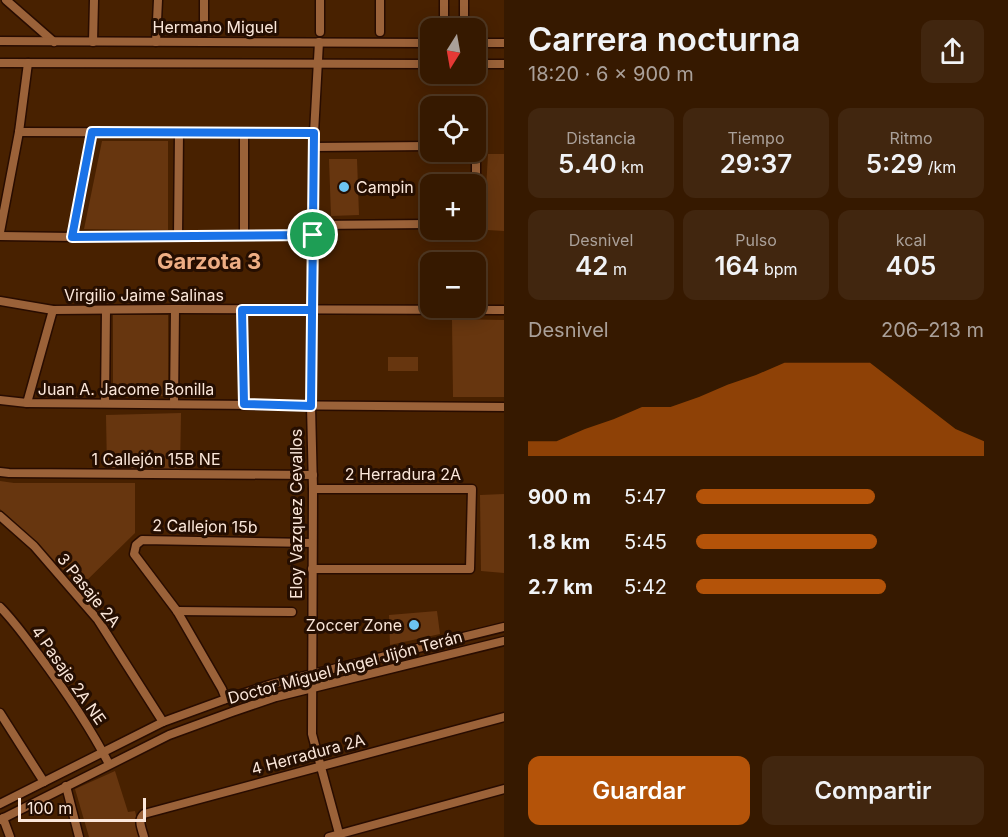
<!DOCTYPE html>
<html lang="es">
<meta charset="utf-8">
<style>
:root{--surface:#361900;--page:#41260f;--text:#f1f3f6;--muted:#aaa099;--line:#503822;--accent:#b45309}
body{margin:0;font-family:Inter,sans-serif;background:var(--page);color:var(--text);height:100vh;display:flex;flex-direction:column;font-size:22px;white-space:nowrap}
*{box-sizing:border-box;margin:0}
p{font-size:20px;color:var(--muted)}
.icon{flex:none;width:33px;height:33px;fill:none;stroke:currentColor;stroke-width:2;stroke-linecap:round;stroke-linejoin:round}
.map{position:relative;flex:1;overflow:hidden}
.side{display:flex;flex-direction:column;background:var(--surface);width:504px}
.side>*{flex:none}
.needle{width:39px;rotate:191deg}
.fabs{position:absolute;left:420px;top:18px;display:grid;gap:12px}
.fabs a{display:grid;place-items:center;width:66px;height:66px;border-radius:12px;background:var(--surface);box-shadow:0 3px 15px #0003,0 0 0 2px var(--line);font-size:30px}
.scale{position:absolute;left:18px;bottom:15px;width:128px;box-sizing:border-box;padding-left:6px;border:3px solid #fbe7da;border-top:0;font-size:16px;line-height:21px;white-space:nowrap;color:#fbe7da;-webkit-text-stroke:4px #250e01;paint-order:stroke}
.pin{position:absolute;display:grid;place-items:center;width:51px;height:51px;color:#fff;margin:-26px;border:3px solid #fff;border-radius:50%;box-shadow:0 2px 6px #0007}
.round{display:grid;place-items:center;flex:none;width:63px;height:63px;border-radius:12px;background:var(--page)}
.overview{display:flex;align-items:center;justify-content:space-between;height:102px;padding:0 24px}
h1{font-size:33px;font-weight:600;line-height:45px}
.stats{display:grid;grid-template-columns:repeat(3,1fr);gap:9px;height:102px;padding:6px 24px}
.stats div{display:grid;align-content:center;border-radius:12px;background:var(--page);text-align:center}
.stats b{font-size:26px;font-weight:600}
.stats small{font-size:16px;font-weight:400}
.stats p{font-size:16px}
.chart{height:168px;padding:12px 24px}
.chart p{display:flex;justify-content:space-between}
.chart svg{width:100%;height:108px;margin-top:6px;fill:var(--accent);opacity:.7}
.cta{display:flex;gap:12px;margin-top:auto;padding:12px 24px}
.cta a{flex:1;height:69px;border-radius:12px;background:var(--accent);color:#fff;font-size:24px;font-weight:600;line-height:69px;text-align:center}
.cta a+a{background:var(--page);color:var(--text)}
ul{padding:0 24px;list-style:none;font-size:20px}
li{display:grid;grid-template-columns:96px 72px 1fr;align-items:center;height:45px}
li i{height:15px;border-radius:8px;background:var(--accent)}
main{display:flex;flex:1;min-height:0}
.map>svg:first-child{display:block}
.green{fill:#67360f}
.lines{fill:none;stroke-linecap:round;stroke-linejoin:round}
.minor-casing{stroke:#280c00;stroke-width:11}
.minor{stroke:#9b6239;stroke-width:8}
.route-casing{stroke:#fff;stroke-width:12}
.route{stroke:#1a73e8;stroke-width:8}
.poi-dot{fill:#6cc3f2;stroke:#250e01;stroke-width:2}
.labels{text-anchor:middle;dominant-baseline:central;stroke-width:6;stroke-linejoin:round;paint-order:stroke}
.street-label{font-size:16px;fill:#fbe7da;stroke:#250e01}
.poi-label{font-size:16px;fill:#fbe7da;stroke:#250e01;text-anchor:start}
.district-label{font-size:22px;font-weight:bold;fill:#eeae84;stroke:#250e01}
</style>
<main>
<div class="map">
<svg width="504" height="837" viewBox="0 0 504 837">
<rect width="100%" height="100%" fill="#482100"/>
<g class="green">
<path d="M102,141H168V230L84,229Z"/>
<path d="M488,154H504V231L487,230L484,225Z"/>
<path d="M329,159H357L359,215L331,216Z"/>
<rect x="113" y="315" width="55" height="81"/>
<path d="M452,319L504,320V397H453Z"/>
<rect x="388" y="357" width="30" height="14"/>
<path d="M181,413L180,470L107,469L106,415Z"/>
<path d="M0,481L14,483H135V533L80,587L36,542L0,509Z"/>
<path d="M504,494V573L481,571L480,495Z"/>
<path d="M437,611L440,634L390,645L389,615Z"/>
<path d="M115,771L128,812L135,811L141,837H89L75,789Z"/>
</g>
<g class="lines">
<g class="minor-casing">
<g id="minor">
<path d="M6,0L54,42"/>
<path d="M204,0V32"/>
<path d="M444,28V0"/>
<path d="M464,28V0"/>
<path d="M320,32V0"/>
<path d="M380,32V0"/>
<path d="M0,41L430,43"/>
<path d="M93,42L94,0"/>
<path d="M156,42L158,0"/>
<path d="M319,42L314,133L311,406L313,489L312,734L340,837"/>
<path d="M476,43H504"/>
<path d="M0,63L430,64"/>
<path d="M476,64H504"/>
<path d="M19,132L314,133"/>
<path d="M314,147L430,146"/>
<path d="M474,152L476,156V219"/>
<path d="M313,225L430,224"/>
<path d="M0,232L19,132L28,63"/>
<path d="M244,235V134"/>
<path d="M0,236L73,237L313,235"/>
<path d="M178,236L179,133"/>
<path d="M73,237L92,132"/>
<path d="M0,301L53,310L175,309L504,310"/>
<path d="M242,310L244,404"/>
<path d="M0,400L27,403L504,407"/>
<path d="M27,403L53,310"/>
<path d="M105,403L106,310"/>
<path d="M174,404L175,309"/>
<path d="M0,472L9,473L313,475"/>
<path d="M0,516L34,546L98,620L163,722"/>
<path d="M312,569H470L472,489H313"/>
<path d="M0,607C14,621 26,638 38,654C64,689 89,725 109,764"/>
<path d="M177,611L292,612"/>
<path d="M226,699L222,689L177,611L134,554L136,545L142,540L312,543"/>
<path d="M0,713L44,782"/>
<path d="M66,786L79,837"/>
<path d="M0,804L163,722L226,699L272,684L504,627"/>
<path d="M3,818L10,837"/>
<path d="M0,820L169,735L232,712L276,697L504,641"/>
<path d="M144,837C142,829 137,820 144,814L504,717"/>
<path d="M329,837L504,789"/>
</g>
</g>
<use href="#minor" class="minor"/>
</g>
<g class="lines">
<g class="route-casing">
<path id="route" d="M313,235L72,237L92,132L314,133L311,406L244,404L242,310H312L313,235"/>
</g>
<use href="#route" class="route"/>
</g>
<g class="poi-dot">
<circle cx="344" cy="187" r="6"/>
<circle cx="414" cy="625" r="6"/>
</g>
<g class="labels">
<g class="street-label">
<text x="215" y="27">Hermano Miguel</text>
<text x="144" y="295">Virgilio Jaime Salinas</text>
<text x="126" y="389">Juan A. Jacome Bonilla</text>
<text x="156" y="459">1 Callejón 15B NE</text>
<text x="403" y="474">2 Herradura 2A</text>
<text transform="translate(296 514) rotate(-90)">Eloy Vazquez Cevallos</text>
<text transform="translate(205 526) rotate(1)">2 Callejon 15b</text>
<text transform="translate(89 590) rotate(51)">3 Pasaje 2A</text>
<text transform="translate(345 667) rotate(-15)">Doctor Miguel Ángel Jijón Terán</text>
<text transform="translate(69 675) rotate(55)">4 Pasaje 2A NE</text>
<text transform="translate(308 754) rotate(-15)">4 Herradura 2A</text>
</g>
<g class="poi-label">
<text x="356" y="187">Campin</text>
<text x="402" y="625" text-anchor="end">Zoccer Zone</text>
</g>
<g class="district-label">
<text x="209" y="261">Garzota 3</text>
</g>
</g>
</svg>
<div class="fabs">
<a><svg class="needle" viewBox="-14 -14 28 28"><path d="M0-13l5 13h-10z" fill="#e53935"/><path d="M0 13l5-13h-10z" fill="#aaa099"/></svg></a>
<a><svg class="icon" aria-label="locate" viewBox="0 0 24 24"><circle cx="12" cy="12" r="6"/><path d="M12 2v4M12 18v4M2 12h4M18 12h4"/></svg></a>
<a>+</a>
<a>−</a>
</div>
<div class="scale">100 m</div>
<div class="pin" style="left:313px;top:235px;background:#1e9e55"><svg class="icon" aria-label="arrive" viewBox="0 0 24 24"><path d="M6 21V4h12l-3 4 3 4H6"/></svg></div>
</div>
<section class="side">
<div class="overview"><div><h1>Carrera nocturna</h1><p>18:20 · 6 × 900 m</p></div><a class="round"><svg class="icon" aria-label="share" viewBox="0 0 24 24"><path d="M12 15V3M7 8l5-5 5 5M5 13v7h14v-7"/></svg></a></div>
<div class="stats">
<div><p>Distancia</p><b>5.40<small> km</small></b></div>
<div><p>Tiempo</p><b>29:37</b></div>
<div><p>Ritmo</p><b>5:29<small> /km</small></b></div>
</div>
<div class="stats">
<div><p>Desnivel</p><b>42<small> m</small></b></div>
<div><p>Pulso</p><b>164<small> bpm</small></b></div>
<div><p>kcal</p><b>405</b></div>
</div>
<div class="chart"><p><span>Desnivel</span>206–213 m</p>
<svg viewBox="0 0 160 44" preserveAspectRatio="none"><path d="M0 44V38L10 38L20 33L30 29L40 24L50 24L60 20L70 15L80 11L90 6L100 6L110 6L120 6L130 15L140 24L150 33L160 38V44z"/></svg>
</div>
<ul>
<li><b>900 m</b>5:47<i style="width:62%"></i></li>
<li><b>1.8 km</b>5:45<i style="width:63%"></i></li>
<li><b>2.7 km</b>5:42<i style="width:66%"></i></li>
</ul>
<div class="cta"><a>Guardar</a><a>Compartir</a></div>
</section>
</main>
